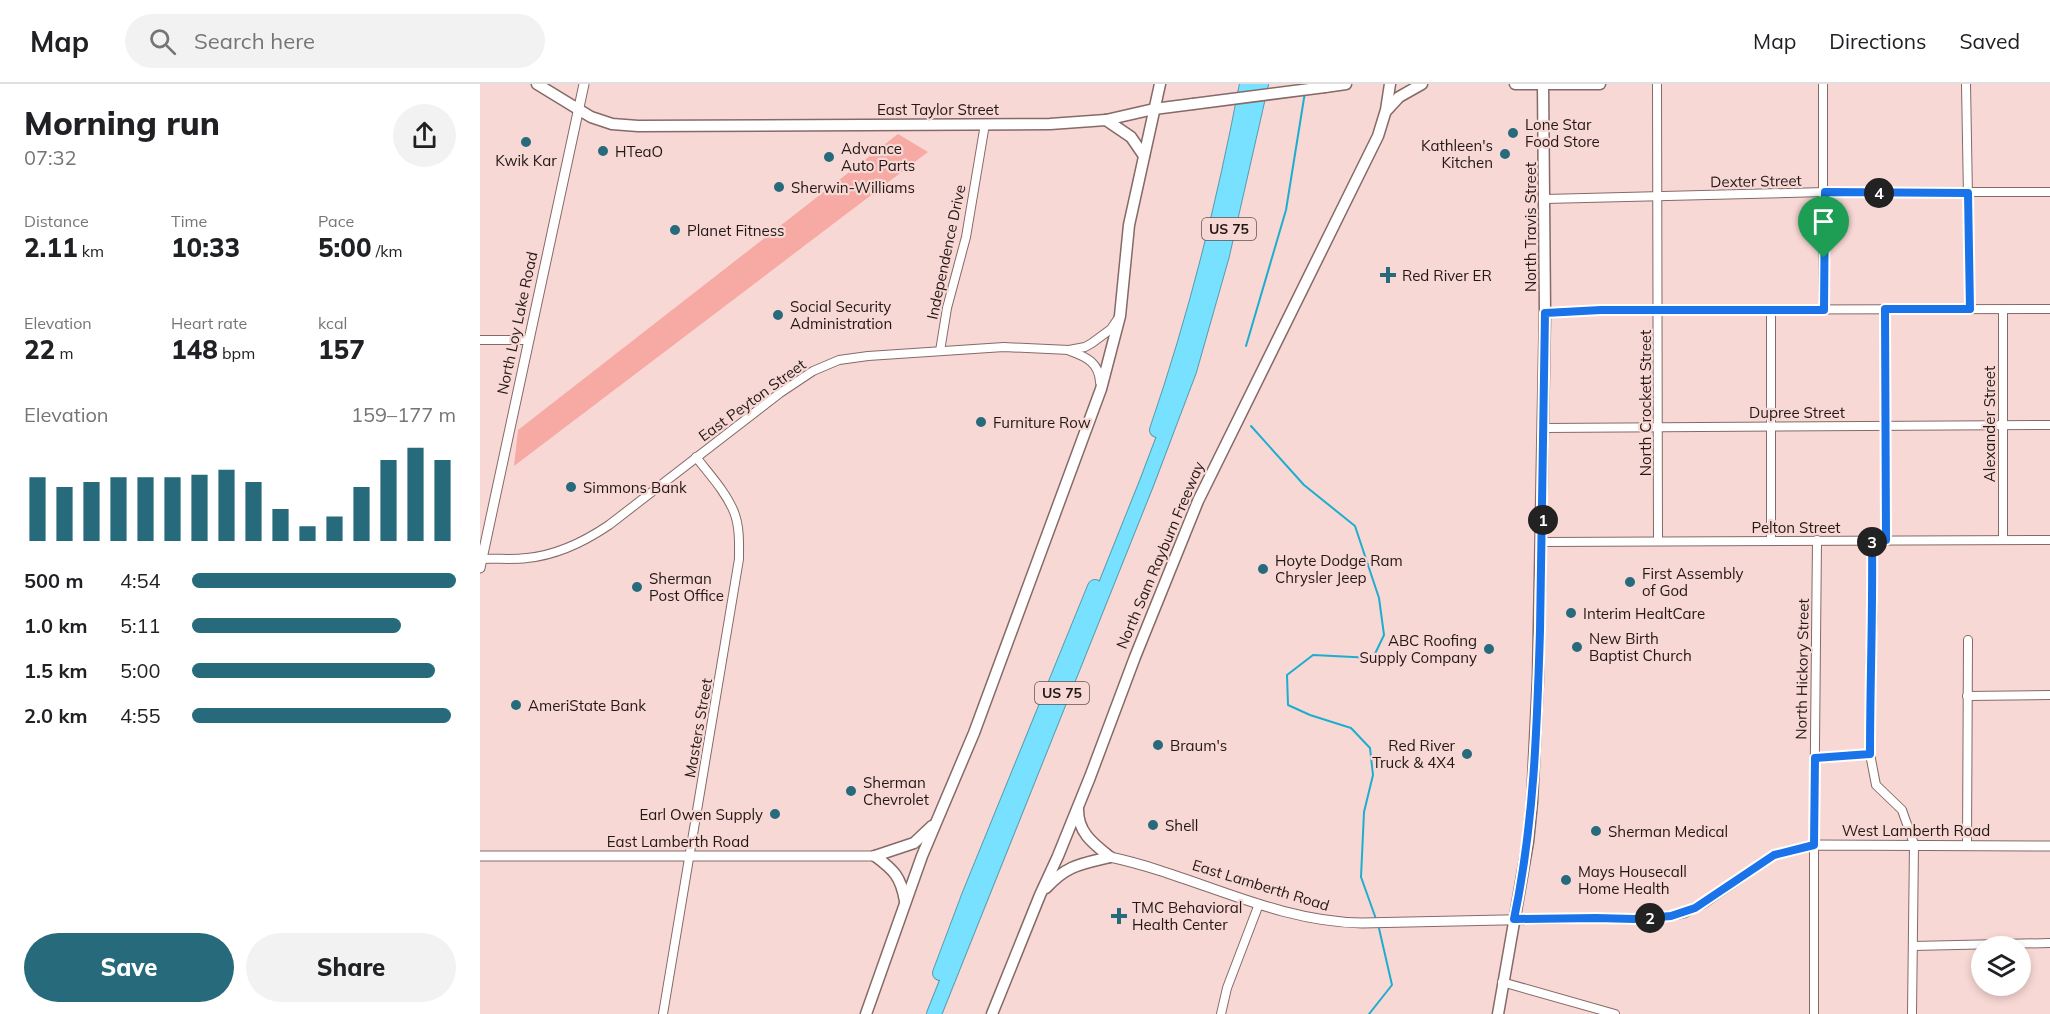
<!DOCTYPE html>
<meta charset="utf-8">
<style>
:root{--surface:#fff;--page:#f2f2f2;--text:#202124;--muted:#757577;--line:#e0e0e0;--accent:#266a7b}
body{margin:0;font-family:Mulish,sans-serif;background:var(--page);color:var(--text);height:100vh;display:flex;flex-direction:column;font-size:22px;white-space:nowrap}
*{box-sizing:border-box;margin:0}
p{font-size:20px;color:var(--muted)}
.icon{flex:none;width:33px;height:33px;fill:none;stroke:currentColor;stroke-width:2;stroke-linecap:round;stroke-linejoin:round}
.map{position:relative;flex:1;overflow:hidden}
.details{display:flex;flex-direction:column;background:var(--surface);width:480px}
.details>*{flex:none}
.buttons{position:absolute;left:1491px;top:852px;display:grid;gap:12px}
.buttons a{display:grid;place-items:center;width:60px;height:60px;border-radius:50%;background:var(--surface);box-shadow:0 3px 9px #0003;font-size:30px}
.pin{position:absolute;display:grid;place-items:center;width:51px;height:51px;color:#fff;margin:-62px -26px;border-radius:50% 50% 50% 0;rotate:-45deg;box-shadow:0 0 6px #0007}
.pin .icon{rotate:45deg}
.km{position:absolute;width:30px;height:30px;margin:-15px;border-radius:50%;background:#222;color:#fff;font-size:16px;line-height:30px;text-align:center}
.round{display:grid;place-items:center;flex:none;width:63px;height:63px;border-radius:32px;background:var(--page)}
.headline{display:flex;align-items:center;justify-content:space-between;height:102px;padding:0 24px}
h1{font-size:33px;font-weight:800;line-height:45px}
.stats{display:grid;grid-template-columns:repeat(3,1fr);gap:9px;height:102px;padding:6px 24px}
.stats div{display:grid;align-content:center}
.stats b{font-size:26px;font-weight:800}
.stats small{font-size:16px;font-weight:400}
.stats p{font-size:16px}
.chart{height:168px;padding:12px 24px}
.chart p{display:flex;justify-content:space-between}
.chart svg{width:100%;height:108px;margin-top:6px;stroke:var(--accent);stroke-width:6}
.cta{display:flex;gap:12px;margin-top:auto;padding:12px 24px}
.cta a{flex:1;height:69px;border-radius:36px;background:var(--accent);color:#fff;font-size:24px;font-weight:800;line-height:69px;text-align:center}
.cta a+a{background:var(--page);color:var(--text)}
ul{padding:0 24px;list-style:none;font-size:20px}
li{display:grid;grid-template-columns:96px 72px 1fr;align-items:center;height:45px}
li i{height:15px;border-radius:8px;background:var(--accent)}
header{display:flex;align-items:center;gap:36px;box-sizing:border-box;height:84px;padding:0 30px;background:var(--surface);border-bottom:2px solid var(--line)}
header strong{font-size:28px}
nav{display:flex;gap:33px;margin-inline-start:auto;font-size:21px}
.search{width:420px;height:54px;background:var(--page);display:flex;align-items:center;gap:15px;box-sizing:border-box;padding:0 21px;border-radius:33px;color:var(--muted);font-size:22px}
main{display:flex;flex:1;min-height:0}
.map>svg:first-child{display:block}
.green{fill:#f6aaa3}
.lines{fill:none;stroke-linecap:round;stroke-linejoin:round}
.stream{stroke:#1daecf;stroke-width:2}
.minor-casing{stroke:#856a67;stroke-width:10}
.tertiary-casing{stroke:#856a67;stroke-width:11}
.secondary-casing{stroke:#856a67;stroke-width:13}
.motorway-casing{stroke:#599bad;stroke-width:16}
.minor{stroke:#fff;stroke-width:8}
.tertiary{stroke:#fff;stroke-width:9}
.secondary{stroke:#fff;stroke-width:10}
.motorway{stroke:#77e1ff;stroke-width:14}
.secondary-bridge-casing{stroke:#856a67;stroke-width:13;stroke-linecap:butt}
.secondary-bridge{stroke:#fff;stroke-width:10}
.route-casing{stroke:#fff;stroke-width:12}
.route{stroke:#1a73e8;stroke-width:8}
.poi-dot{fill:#266a7b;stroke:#f8d8d5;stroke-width:2}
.labels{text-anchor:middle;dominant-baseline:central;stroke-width:4.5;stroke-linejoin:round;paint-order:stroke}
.shield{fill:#f8d8d5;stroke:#62524f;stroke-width:1.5}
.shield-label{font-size:14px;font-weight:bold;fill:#221816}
.street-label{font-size:15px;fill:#221816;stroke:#f8d8d5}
.poi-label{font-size:15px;fill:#221816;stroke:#f8d8d5;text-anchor:start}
</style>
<header>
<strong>Map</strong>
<div class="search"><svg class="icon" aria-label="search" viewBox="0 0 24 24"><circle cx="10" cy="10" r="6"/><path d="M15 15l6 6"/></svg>Search here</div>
<nav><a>Map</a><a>Directions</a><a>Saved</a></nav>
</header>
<main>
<section class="details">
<div class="headline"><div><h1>Morning run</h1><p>07:32</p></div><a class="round"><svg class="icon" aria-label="share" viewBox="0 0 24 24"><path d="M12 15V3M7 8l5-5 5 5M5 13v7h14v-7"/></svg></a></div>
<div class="stats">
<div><p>Distance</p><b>2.11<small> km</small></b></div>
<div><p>Time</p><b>10:33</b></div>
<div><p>Pace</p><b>5:00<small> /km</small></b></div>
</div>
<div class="stats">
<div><p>Elevation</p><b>22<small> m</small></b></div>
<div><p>Heart rate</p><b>148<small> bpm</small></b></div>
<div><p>kcal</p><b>157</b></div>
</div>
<div class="chart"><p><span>Elevation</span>159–177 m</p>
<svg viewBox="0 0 160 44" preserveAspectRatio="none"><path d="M5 44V18M15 44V22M25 44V20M35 44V18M45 44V18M55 44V18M65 44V17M75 44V15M85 44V20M95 44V31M105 44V38M115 44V34M125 44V22M135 44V11M145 44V6M155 44V11"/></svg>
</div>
<ul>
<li><b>500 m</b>4:54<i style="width:100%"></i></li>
<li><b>1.0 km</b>5:11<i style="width:79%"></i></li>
<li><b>1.5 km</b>5:00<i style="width:92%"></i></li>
<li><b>2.0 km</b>4:55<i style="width:98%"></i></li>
</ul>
<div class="cta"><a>Save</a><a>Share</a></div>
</section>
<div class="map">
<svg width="1570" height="930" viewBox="0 0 1570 930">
<rect width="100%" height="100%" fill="#f8d8d5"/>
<path class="green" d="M418,50L448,68L34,382L38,346Z"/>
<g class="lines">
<g class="stream">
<path d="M766,262L806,126L825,8"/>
<path d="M771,342L824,401L875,442L899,514L904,551L893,574L833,571L807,591L808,621L830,631L871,644L890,664L893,691L884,728L881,793L896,835"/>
<path d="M889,930L912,901L898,840"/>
</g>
<g class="minor-casing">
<g id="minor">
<path d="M1177,0L1178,457"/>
<path d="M1343,0V226"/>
<path d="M1486,0L1490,225"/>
<path d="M1065,115L1345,108H1570"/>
<path d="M1405,225L1406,456"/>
<path d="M1291,226V457"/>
<path d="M1065,229L1121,226L1570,225"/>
<path d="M0,256H49"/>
<path d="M460,267L467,224L486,153L505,40"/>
<path d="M590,267C607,273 619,279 620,298"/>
<path d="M1064,344L1570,341"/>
<path d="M1392,456L1393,532L1390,580V670L1396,701L1422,726L1434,760L1432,930"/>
<path d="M1523,456V225"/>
<path d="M1062,458L1570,456"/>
<path d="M0,475C15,474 32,476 47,474C78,471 104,458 129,441L300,309L333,287L359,276L388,272L524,263L589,266L605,263L612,259L631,245L637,236"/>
<path d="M1487,612L1570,611"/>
<path d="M1335,674L1390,670"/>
<path d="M1487,761L1488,556"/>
<path d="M1433,862L1570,859"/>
<path d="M1022,898L1135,930"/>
<path d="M183,930L259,475C259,460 260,443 254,428C246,408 229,390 216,373"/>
<path d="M741,930L747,904L779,820"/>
<path d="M1334,930V761L1337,456"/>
</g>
</g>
<g class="tertiary-casing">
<g id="tertiary">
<path d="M0,484L104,0"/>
<path d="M0,772H395"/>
<path d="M630,773C715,791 794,838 882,839L1116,834L1153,835L1191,832L1204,829L1224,819L1294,771L1334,761L1570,762"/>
</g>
</g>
<g class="secondary-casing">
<g id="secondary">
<path d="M57,0L111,33L132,40L158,42L570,40L626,36L674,25L713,20"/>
<path d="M1035,0H1120"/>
<path d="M845,3L866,0"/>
<path d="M907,26L919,13L942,0"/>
<path d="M626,36L651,53L664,72"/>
<path d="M598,726C598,749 614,760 630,773"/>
<path d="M395,772L434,759L452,742"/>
<path d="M395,772C414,786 421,793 425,817"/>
<path d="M566,804C587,781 601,780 630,773"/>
<path d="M386,930L442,772L494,649L621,305L640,232L649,141L680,0"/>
<path d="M512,930L560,811L578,772L610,693L655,573L718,417L898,52L906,26L910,0"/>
<path d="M1018,930L1048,758L1052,718L1058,595L1065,229L1063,0"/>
</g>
</g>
<g class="motorway-casing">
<g id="motorway">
<path d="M677,346C716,233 745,117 767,0"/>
<path d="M460,889L489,812L615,503"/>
<path d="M454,930L667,398L709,287L742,171L781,0"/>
</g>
</g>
<use href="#minor" class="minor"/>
<use href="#tertiary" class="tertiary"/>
<use href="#secondary" class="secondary"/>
<use href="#motorway" class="motorway"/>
<g class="secondary-bridge-casing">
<path id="secondary-bridge" d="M713,20L845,3"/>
</g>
<use href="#secondary-bridge" class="secondary-bridge"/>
</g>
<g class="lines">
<g class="route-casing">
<path id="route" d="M1345,108L1488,109L1490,225H1405L1406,456H1392C1393,528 1390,599 1390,670L1335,674L1334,761L1294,771L1215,824L1191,832L1154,835L1116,834L1034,835C1054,740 1057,644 1060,547C1062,441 1064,335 1065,229L1121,226H1344Z"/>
</g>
<use href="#route" class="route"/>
</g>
<g class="poi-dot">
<circle cx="1033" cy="49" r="6"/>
<circle cx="46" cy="58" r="6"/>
<circle cx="123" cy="67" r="6"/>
<circle cx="1025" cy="70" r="6"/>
<circle cx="349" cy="73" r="6"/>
<circle cx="299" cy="103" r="6"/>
<circle cx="195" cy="146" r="6"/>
<path d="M905 182h6v6h6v6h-6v6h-6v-6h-6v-6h6z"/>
<circle cx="298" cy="231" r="6"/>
<circle cx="501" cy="338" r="6"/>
<circle cx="91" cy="403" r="6"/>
<circle cx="783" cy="485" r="6"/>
<circle cx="1150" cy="498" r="6"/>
<circle cx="157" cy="503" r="6"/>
<circle cx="1091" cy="529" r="6"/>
<circle cx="1097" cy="563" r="6"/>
<circle cx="1009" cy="565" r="6"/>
<circle cx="36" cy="621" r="6"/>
<circle cx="678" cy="661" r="6"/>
<circle cx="987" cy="670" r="6"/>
<circle cx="371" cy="707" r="6"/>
<circle cx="295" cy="730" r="6"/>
<circle cx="673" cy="741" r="6"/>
<circle cx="1116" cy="747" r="6"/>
<circle cx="1086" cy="796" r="6"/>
<path d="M636 823h6v6h6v6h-6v6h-6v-6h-6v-6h6z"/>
</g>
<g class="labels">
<g class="shield">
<rect x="722" y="134" width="54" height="22" rx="4.5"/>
<rect x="555" y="598" width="54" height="22" rx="4.5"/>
</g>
<g class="shield-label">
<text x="749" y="145">US 75</text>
<text x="582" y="609">US 75</text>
</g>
<g class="street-label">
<text x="458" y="25">East Taylor Street</text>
<text transform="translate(1276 97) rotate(-1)">Dexter Street</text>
<text transform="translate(1050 143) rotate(-90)">North Travis Street</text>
<text transform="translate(466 168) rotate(-78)">Independence Drive</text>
<text transform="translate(37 239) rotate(-78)">North Loy Lake Road</text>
<text transform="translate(272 316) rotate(-36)">East Peyton Street</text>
<text transform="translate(1165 319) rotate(-90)">North Crockett Street</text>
<text x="1317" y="328">Dupree Street</text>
<text transform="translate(1509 340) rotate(-90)">Alexander Street</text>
<text x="1316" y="443">Pelton Street</text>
<text transform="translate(680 471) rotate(-67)">North Sam Rayburn Freeway</text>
<text transform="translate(1322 585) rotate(-89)">North Hickory Street</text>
<text transform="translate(218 644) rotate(-80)">Masters Street</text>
<text x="1436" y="746">West Lamberth Road</text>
<text x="198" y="757">East Lamberth Road</text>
<text transform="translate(781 801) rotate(17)">East Lamberth Road</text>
</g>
<g class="poi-label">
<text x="1045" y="40">Lone Star<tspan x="1045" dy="17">Food Store</tspan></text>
<text x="1013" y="61" text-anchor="end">Kathleen's<tspan x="1013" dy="17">Kitchen</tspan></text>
<text x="361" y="64">Advance<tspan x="361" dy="17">Auto Parts</tspan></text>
<text x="135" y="67">HTeaO</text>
<text x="46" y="76" text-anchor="middle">Kwik Kar</text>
<text x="311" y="103">Sherwin-Williams</text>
<text x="207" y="146">Planet Fitness</text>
<text x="922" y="191">Red River ER</text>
<text x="310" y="222">Social Security<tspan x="310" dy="17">Administration</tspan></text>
<text x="513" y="338">Furniture Row</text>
<text x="103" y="403">Simmons Bank</text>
<text x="795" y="476">Hoyte Dodge Ram<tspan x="795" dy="17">Chrysler Jeep</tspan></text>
<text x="1162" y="489">First Assembly<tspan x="1162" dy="17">of God</tspan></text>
<text x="169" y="494">Sherman<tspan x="169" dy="17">Post Office</tspan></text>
<text x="1103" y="529">Interim HealtCare</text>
<text x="1109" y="554">New Birth<tspan x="1109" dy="17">Baptist Church</tspan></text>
<text x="997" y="556" text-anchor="end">ABC Roofing<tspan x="997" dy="17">Supply Company</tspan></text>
<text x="48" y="621">AmeriState Bank</text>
<text x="690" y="661">Braum's</text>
<text x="975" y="661" text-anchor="end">Red River<tspan x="975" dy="17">Truck &amp; 4X4</tspan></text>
<text x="383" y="698">Sherman<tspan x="383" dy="17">Chevrolet</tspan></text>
<text x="283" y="730" text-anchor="end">Earl Owen Supply</text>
<text x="685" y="741">Shell</text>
<text x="1128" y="747">Sherman Medical</text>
<text x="1098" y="787">Mays Housecall<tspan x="1098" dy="17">Home Health</tspan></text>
<text x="652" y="823">TMC Behavioral<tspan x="652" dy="17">Health Center</tspan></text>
</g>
</g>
</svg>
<div class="buttons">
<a><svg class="icon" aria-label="layers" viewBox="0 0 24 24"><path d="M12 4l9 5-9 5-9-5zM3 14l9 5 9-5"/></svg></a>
</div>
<div class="pin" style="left:1344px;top:174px;background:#1e9e55"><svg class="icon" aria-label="arrive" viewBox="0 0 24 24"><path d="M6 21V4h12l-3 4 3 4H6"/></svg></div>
<b class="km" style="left:1063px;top:436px">1</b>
<b class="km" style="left:1170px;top:834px">2</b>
<b class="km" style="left:1392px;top:458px">3</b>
<b class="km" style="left:1399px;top:109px">4</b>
</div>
</main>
